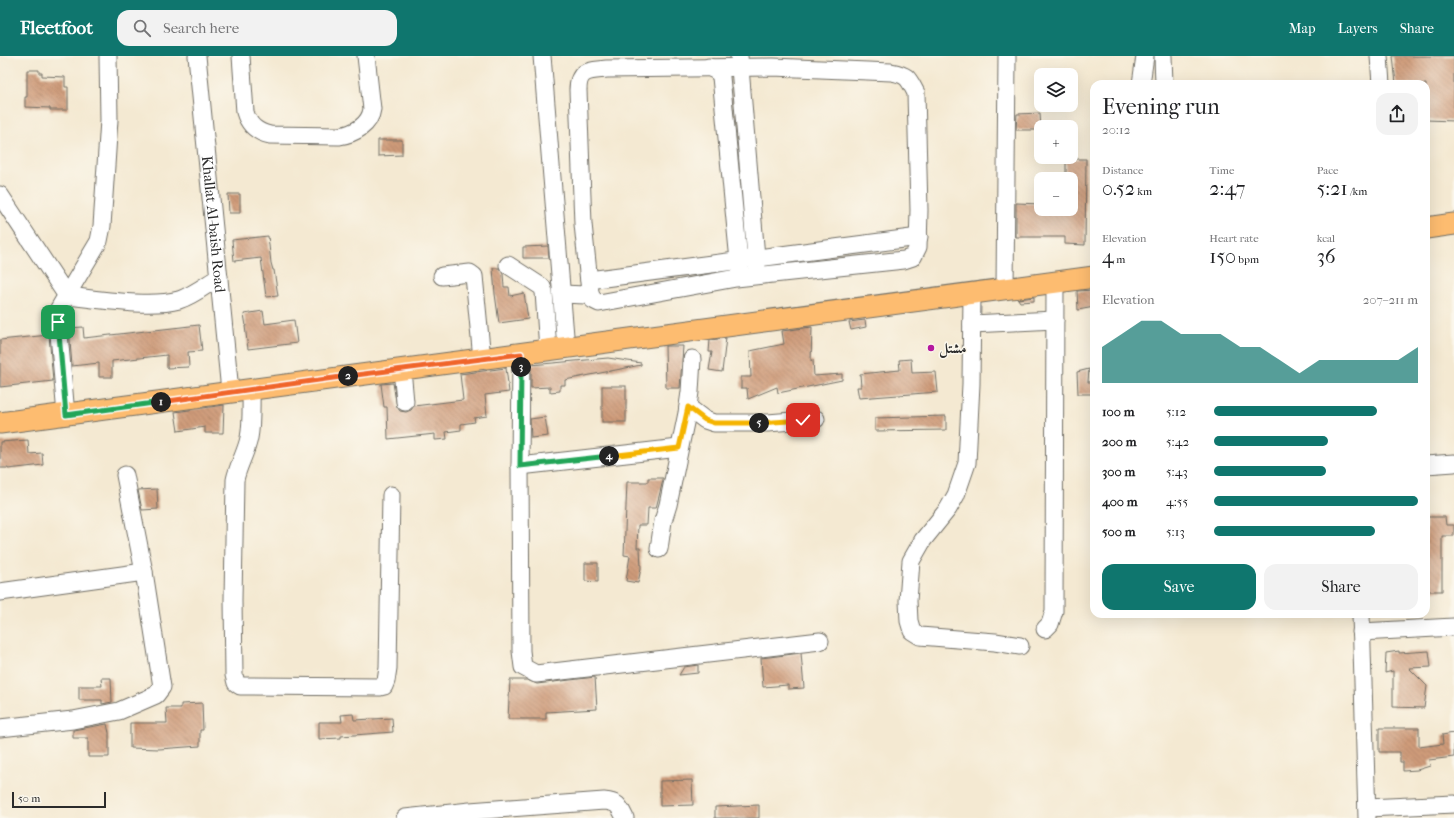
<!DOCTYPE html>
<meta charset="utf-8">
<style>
:root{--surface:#fff;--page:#f2f2f2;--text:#202124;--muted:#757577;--accent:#0f766e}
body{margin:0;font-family:"IM FELL French Canon",Amiri,serif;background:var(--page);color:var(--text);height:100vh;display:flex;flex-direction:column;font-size:15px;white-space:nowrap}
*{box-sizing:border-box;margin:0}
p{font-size:13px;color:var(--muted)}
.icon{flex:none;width:22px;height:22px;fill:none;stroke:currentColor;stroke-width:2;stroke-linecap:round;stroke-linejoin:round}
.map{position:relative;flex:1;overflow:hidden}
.side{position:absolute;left:1090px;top:24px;width:340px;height:538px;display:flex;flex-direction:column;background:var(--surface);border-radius:12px;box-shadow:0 4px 16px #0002}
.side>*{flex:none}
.controls{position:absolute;left:1034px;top:12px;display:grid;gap:8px}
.controls a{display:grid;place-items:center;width:44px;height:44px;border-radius:8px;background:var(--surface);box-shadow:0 4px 16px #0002;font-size:20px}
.scale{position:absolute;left:12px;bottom:10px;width:94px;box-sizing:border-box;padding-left:4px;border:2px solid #2b2b2b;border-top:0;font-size:11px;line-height:14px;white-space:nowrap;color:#2b2b2b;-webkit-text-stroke:3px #fbf7ec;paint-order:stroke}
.pin{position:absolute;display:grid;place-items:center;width:34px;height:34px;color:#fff;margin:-17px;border-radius:8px;box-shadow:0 2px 6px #0006}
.km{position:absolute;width:20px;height:20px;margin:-10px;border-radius:50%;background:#222;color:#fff;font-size:11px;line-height:20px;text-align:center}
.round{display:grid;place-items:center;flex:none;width:42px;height:42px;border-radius:12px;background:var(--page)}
.headline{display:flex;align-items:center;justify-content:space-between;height:68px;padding:0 12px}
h1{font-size:22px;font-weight:600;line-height:30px}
.stats{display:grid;grid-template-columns:repeat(3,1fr);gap:6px;height:68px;padding:4px 12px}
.stats div{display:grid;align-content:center}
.stats b{font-size:20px;font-weight:600}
.stats small{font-size:11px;font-weight:400}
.stats p{font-size:11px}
.chart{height:112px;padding:8px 12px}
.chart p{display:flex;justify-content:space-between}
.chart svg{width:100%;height:72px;margin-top:4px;fill:var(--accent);opacity:.7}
.primary-button{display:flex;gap:8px;margin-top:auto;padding:8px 12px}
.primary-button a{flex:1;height:46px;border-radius:12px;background:var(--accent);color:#fff;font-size:16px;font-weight:600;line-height:46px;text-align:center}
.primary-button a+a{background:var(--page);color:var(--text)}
ul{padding:0 12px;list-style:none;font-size:13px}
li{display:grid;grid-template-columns:64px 48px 1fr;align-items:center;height:30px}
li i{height:10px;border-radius:5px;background:var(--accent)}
header{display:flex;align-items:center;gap:24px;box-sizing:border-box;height:56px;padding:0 20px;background:var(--accent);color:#fff}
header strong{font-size:19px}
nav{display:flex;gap:22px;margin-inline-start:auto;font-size:14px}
.search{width:280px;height:36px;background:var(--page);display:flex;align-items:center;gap:10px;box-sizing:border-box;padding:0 14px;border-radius:12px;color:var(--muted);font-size:15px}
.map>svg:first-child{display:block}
.building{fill:url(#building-back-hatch)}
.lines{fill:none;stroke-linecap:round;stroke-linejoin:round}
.minor-casing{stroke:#716e65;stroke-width:19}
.major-casing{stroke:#716e65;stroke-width:23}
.minor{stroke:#fff;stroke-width:17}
.major{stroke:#fdbc6f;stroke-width:21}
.split-1-casing{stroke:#fff;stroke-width:8}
.split-2-casing{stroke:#fff;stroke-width:8}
.split-3-casing{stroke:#fff;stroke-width:8}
.split-4-casing{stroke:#fff;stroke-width:8}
.split-5-casing{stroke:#fff;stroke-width:8}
.split-6-casing{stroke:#fff;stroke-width:8}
.split-1{stroke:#22a559;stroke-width:5}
.split-2{stroke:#f0652b;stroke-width:5}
.split-3{stroke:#f0652b;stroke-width:5}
.split-4{stroke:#22a559;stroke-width:5}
.split-5{stroke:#f5b400;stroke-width:5}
.split-6{stroke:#f5b400;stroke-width:5}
.poi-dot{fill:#b5179e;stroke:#fbf7ec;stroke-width:1.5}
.labels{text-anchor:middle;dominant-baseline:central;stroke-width:3;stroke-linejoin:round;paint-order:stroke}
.street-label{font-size:15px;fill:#2b2b2b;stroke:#fbf7ec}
.poi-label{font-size:15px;font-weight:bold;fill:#2b2b2b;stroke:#fbf7ec;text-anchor:start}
</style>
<header>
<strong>Fleetfoot</strong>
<div class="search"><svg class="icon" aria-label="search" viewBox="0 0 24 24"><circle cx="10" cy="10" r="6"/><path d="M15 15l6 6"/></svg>Search here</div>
<nav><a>Map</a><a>Layers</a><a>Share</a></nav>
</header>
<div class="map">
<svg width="1454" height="762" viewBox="0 0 1454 762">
<defs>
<pattern id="building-back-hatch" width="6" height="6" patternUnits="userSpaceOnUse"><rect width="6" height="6" fill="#cf9b79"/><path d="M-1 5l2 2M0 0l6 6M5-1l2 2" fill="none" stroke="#a87f63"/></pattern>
</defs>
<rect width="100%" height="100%" fill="#fbf7ec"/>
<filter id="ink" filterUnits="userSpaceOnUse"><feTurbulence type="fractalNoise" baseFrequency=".025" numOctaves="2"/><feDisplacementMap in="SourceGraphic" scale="8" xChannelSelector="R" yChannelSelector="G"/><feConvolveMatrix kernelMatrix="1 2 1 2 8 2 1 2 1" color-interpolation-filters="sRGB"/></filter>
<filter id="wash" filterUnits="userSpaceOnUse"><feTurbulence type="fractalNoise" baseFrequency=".012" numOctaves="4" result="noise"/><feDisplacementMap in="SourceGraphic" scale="16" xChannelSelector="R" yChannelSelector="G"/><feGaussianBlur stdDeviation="0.9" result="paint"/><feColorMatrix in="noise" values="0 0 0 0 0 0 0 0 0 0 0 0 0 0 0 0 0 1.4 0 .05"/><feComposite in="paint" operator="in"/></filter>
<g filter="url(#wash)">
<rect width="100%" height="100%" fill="#f4e9d2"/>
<g id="blocks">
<g class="building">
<path d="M1393,0H1454V65L1426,64V28H1396Z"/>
<path d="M27,14H39V17H42V20L65,21V31H68V54H50V52L25,51V41H27Z"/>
<path d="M1040,57L1041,74H1016L1017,58Z"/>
<path d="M378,84H402V99L378,100Z"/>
<path d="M1066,103H1086L1085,189L1065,188V181H1016V147L1041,148V153H1071V123H1066Z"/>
<path d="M228,138H240V157H229Z"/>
<path d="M268,180L271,207L273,214H274L278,240L266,241L261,202L234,205L232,184Z"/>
<path d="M548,190L549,202H523V191Z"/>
<path d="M493,212H499L503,218L504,231H509L510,240L524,237L528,263L499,267L495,238Z"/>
<path d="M1094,234V251L1078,254L1077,235Z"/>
<path d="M1034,241V245L1020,246L1018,243Z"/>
<path d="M263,255L265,268L294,264L297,287L248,293L245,270H246L244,258Z"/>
<path d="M865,264L866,271L851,274L849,266Z"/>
<path d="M199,269L202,295L188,296L189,311L167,312V299L112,305V321H99V307L72,310L69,272L83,271L84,282Z"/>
<path d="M812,271L811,305L813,304L814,320L842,318V324L778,337L777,331L748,343L747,332H741V321H751L750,295L784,288L782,275Z"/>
<path d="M49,279L53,325L0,331V284Z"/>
<path d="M726,282L722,316L709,314L712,296H709L710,284Z"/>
<path d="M665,290H683L680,332H666Z"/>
<path d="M608,302L641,307V309L565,324V329H560V335L550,336V331L531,332V309Z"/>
<path d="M911,303L912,317L936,316L938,336L859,342L857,331H861L860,318L900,314L899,304Z"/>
<path d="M506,312L509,336L485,339L487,360L474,362L475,366L461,368V374L446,376L447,383L435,384V378L388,383L387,351H384L381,328L393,327L397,351L400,355L406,356L411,354L414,350L463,344L460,318Z"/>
<path d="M1089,313L1088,326H1094V338H1078L1077,316Z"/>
<rect x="602" y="330" width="24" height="36"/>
<path d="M224,349L223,377H205V371L178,375L175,356Z"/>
<path d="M946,360V374L875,375V362Z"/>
<path d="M545,361L548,380L531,382L530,363Z"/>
<path d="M28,384L29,398L42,397L43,409L8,413V412H0V386Z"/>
<path d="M648,422H663V424L656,452H648L647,469H638L637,492H640L641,512L638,527L626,525L630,500L624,499L627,426H648Z"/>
<path d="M157,433L158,453L142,454L138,434Z"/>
<path d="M1426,461H1445L1446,469H1454V480H1442V535H1426Z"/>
<path d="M585,507H598V526L585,525Z"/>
<path d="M1399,595V597L1429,595L1431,611L1409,612L1427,630L1424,652L1393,651V615L1385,617L1386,597Z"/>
<path d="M801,597L804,632L788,633V629L763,631L761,602Z"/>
<path d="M698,609V617L679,619L684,611Z"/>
<path d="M595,621L597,653L546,656V663H508L510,624H527L537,628Z"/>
<path d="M101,622H111L112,646L102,648V644H79V630H102Z"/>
<path d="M202,647L203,674H200V690L159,693L130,692V667H167L166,652H181V648Z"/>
<path d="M353,658L354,664L392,662L393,676L341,680V682L319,683V666H342L341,659Z"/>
<path d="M107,668L109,677V701H88V682H73V674Z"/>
<path d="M1379,672H1419V691L1443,688L1442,679L1454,677V701L1429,704L1430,710L1417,714L1403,715V706H1400V696H1379Z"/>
<path d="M692,724L693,749L660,750V725Z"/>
<path d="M759,749V762H715V751Z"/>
</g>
</g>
</g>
<g filter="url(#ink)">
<use href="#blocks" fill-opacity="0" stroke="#716e65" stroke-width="1"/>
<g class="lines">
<g class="minor-casing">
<g id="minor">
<path id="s1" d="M197,0L230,335"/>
<path d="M241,0L245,56C249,70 257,76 270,79L339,80C354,78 370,69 372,53L366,0"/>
<path d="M542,0L566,292"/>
<path d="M739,0L757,213"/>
<path d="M1163,0L1164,28"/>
<path d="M1379,0L1381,28"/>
<path d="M709,11L718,16L721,21L740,215"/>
<path d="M1141,28L1145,0"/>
<path d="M0,139L67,240C98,243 149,252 179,244C194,239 206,229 219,221"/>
<path d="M508,209L542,231L544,236L548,294"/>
<path d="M442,220L470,217L474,220L482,303"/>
<path d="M589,224L919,181"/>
<path d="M1005,234L1007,0"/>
<path d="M562,238L585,239L590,236L583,168L578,34C578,13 590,15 607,13L773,11L891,16C908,19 908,22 916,37L919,154L918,191L913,201L904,204L736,222L599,247L593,244L590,236"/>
<path d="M972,238L971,328L967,407L956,439L948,453L923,484L911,505L908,545L909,565L912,575L920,580L995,586L1020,590"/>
<path d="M972,268L1055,264"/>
<path d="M521,298L520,410L521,595L523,611L536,618L820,585"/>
<path d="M402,313L405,346"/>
<path d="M251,332C251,348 252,367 249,382C246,397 238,409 235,424L233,544L234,619L236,627L240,630H250L380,631L384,630L386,625L388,612L391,439"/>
<path d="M688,351L705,364L714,367H768L816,363"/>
<path d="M66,359L58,266V254L99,185L102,170L109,64L108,0"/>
<path d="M1426,409L1454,407"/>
<path d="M520,410L679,392"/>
<path d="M659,493L663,465L668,449L687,357L690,336L692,303"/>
<path d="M0,536L144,516"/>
<path d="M1361,558L1367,762"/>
<path d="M1045,573L1050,568L1054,555L1055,226"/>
<path d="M1361,576L1454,571"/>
<path d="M0,672L73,664L119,655L156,639L162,631L144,516L125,419"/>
<path d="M1367,752L1454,748"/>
<path d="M405,762L470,755L604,745C618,746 619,750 625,762"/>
</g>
</g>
<g class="major-casing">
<g id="major">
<path d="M1426,172L1454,168"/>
<path d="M0,367L1094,221"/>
</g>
</g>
<use href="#minor" class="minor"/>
<use href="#major" class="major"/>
</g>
</g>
<g class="lines" filter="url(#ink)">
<g class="split-1-casing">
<path id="split-1" d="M58,266L66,359L161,346"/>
</g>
<g class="split-2-casing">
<path id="split-2" d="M161,346L348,320"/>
</g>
<g class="split-3-casing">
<path id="split-3" d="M348,320L521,298V311"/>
</g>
<g class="split-4-casing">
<path id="split-4" d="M521,311L520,410L609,400"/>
</g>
<g class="split-5-casing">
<path id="split-5" d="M609,400L679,392L688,351L705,364L714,367H759"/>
</g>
<g class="split-6-casing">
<path id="split-6" d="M759,367L803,364"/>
</g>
<use href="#split-1" class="split-1"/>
<use href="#split-2" class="split-2"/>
<use href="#split-3" class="split-3"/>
<use href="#split-4" class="split-4"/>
<use href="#split-5" class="split-5"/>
<use href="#split-6" class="split-6"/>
</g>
<circle class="poi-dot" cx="931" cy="292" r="4"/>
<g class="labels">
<g class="street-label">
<text stroke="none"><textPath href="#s1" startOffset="169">Khallat Al-baish Road</textPath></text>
</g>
<g class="poi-label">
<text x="939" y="292">مشتل</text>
</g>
</g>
</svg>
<div class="controls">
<a><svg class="icon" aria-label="layers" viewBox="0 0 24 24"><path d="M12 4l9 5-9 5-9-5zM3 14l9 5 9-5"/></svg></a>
<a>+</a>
<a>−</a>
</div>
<div class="scale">50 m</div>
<div class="pin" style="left:58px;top:266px;background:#1e9e55"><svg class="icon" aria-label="arrive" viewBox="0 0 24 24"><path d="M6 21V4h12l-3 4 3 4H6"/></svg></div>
<div class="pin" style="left:803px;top:364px;background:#d93025"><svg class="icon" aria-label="check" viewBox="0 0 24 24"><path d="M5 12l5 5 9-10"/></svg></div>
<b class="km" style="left:161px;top:346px">1</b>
<b class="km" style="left:348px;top:320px">2</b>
<b class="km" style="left:521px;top:311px">3</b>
<b class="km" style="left:609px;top:400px">4</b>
<b class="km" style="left:759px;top:367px">5</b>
<section class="side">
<div class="headline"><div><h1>Evening run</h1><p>20:12</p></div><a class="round"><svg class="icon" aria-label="share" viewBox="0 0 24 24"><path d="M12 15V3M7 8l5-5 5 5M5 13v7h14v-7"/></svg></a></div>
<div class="stats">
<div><p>Distance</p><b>0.52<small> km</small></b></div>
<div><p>Time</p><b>2:47</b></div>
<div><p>Pace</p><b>5:21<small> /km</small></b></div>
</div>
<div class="stats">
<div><p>Elevation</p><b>4<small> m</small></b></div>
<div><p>Heart rate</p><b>150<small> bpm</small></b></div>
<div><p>kcal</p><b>36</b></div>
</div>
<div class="chart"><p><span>Elevation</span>207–211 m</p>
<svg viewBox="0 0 160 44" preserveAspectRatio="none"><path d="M0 44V22L10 14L20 6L30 6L40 14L50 14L60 14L70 22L80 22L90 30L100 38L110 30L120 30L130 30L140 30L150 30L160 22V44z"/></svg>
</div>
<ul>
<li><b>100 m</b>5:12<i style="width:80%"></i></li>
<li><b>200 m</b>5:42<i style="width:56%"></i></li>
<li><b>300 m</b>5:43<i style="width:55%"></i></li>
<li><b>400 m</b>4:55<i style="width:100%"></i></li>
<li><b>500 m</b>5:13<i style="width:79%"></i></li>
</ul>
<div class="primary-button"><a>Save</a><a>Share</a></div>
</section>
</div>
